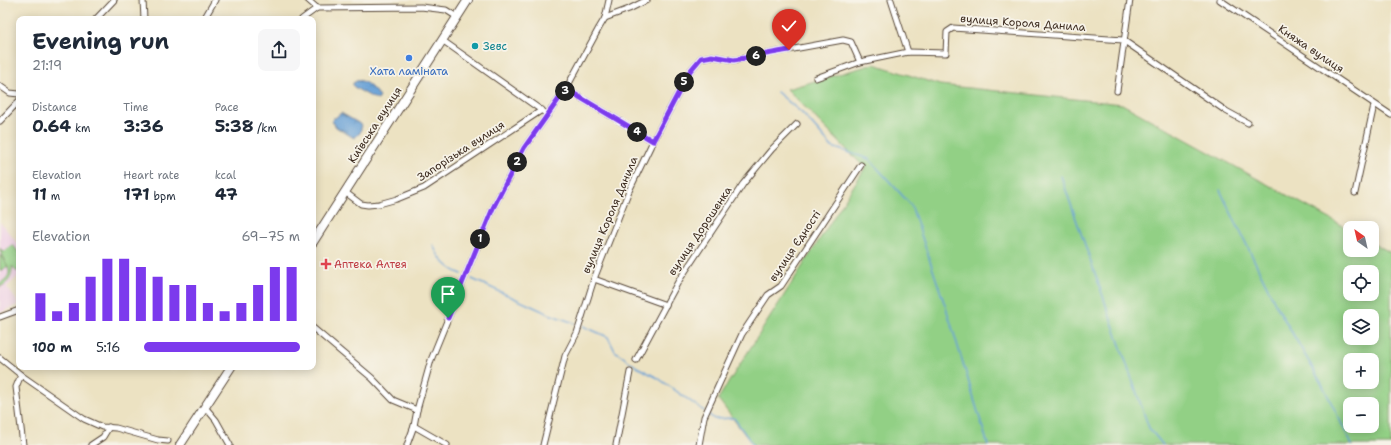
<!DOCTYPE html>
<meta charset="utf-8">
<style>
:root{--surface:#fff;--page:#f6f6f7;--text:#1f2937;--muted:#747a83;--accent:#7c3aed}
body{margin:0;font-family:"Shantell Sans",sans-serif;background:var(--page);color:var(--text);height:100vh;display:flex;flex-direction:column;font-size:15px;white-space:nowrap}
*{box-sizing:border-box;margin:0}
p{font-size:13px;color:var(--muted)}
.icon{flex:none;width:22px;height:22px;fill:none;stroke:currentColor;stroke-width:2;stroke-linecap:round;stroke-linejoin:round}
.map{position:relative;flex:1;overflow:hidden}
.drawer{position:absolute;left:16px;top:16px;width:300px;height:354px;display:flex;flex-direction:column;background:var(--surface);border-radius:8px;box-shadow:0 2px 10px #0003}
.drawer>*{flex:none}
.needle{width:26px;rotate:326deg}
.fabs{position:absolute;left:1343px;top:221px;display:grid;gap:8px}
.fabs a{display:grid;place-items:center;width:36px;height:36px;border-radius:8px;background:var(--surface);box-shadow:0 2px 10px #0003;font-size:20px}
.pin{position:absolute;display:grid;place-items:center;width:34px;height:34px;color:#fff;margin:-41px -17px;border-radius:50% 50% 50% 0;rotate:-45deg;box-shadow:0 0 4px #0007}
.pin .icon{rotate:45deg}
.km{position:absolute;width:20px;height:20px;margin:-10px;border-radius:50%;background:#222;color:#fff;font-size:11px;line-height:20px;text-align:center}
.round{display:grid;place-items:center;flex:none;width:42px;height:42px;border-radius:8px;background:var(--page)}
.summary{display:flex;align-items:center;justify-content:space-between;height:68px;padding:0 16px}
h1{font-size:22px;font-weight:700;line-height:30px}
.stats{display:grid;grid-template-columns:repeat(3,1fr);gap:6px;height:68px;padding:4px 16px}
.stats div{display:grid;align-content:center}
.stats b{font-size:17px;font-weight:700}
.stats small{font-size:11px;font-weight:400}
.stats p{font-size:11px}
.chart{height:112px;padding:8px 16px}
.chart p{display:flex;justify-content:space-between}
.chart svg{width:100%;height:72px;margin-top:4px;stroke:var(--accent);stroke-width:6}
ul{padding:0 16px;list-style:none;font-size:13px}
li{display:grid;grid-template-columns:64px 48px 1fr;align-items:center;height:30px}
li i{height:10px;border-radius:5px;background:var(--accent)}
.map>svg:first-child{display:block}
.built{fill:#efd0e6}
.green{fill:#92d085;stroke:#667d52;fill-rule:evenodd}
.water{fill:url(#water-ripples);stroke:#51657a}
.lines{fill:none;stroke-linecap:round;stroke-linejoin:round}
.stream{stroke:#67a0d6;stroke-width:1.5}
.street-casing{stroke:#564637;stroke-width:7}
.primary-casing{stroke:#564637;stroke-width:10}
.street{stroke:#fff;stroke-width:5}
.primary{stroke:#fff;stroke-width:8}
.route-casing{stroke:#fff;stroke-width:8}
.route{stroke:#7c3aed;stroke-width:5}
.culture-dot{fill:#0f9aa8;stroke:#f7f3e8;stroke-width:1.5}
.shop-dot{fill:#3f7fe0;stroke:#f7f3e8;stroke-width:1.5}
.health-dot{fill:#e0444e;stroke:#f7f3e8;stroke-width:1.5}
.labels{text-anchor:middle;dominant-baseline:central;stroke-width:3.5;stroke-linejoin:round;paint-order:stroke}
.street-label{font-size:11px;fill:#3b2a1e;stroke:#f7f3e8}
.culture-label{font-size:11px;fill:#0d838f;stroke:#f7f3e8;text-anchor:start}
.shop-label{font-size:11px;fill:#366cbe;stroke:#f7f3e8}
.health-label{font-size:11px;fill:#be3a42;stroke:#f7f3e8;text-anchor:start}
</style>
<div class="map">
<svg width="1391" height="445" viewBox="0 0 1391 445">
<defs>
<pattern id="water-ripples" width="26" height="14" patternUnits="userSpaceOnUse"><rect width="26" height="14" fill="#67a0d6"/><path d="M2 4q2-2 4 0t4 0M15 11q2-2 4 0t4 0" fill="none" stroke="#5683ad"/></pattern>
</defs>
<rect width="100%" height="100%" fill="#f7f3e8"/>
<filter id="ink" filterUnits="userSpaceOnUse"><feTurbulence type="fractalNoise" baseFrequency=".025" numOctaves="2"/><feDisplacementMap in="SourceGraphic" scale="8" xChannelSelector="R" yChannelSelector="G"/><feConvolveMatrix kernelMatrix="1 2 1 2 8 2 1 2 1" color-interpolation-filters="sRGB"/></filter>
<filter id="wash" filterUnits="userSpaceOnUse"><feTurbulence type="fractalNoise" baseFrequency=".012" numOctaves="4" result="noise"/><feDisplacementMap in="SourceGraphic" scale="16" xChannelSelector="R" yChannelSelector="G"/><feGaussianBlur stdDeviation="0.9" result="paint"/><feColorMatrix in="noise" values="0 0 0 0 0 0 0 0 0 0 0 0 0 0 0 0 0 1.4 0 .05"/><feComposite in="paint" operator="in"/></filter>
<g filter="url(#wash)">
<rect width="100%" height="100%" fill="#ece2c2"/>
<path class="built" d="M0,222L19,245V275L7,287L19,304L0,313Z"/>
<g class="green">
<path d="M874,64L940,85L1122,104L1350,230V250H1372V242L1391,253V445H753L718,399L865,168L787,89ZM1350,272H1372V294H1350ZM1350,316H1372V338H1350ZM1350,360H1372V382H1350ZM1350,404H1372V426H1350Z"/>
<path d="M13,245L19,253V270L17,272L12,266C13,276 9,283 0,287V283C20,272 0,261 0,248L3,252Z"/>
<path d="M0,255L8,266L0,271Z"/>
</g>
<g class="water">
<path d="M358,80C367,81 374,90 380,97L378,100C375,99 356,89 353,86V83Z"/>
<path d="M341,113L362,125L360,133L354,138L336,127L332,121L333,118H335Z"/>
</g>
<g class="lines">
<g class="stream">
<path d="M777,92L803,114L832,147L869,159L911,205L948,314L988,445"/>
<path d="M1061,176L1149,428L1163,445"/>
<path d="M1220,190L1276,305L1323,386L1352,445"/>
<path d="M433,245C439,259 447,269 462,274"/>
<path d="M472,279L549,314L574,323"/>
<path d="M583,326L608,337L615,351L619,354L637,367L658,378L704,411"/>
<path d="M707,413L714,419L734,418L753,445"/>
</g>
</g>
</g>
<g filter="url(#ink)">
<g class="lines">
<g class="street-casing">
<g id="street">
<path d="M143,0L144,19"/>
<path d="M308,0L317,8L421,7L446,10L457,17"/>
<path d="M891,0L908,52"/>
<path d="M1220,0L1391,115"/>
<path d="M605,18L629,9L647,0"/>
<path d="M96,19L114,0"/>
<path d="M204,19L215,0"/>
<path d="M302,19L317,8"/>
<path d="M442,40L548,115"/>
<path d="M816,78L860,62L908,52L946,53L947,32L953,28L1123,40L1226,111L1248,123"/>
<path d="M0,86L10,93L19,94"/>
<path d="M566,89L653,141"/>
<path d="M1117,91L1130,0"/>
<path d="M0,121L19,101"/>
<path d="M345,192L361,204L368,205L379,204L397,199L424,188L542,110"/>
<path d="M1355,193L1374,105"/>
<path d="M594,279L666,305"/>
<path d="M0,317L19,310"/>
<path d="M313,328L372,378L393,400L417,410"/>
<path d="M0,358L21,375L84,419L102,427L116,428L158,440L168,441"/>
<path d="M636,360L678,282L743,184L772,149L797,124"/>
<path d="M21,375L16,387L23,445"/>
<path d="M205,407L216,420L230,445"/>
<path d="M414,426L447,445"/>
<path d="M91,445L103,437L109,427"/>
<path d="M407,445L414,426L417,410L431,360L493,208L524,148L566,89L599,28L605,18L609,0"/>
<path d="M543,445L565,356L577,333L594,279L628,193L653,141L690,71L701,58L712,56L734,60L843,40L851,42L860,62"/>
<path d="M616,445L630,372"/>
<path d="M699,445L704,417L742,334L768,295L781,286L861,165"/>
</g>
</g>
<g class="primary-casing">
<g id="primary">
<path d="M313,242L468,0"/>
<path d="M180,445L231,367"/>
</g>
</g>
<use href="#street" class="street"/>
<use href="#primary" class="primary"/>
</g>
</g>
<g class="lines" filter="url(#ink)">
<g class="route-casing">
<path id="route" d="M448,318L493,208L524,148L566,89L653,141L690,71L701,58L712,56L734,60L789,50"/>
</g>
<use href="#route" class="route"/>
</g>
<circle class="culture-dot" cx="475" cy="46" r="4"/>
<circle class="shop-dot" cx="409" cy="58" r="4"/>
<path class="health-dot" d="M324 258h4v4h4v4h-4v4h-4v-4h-4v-4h4z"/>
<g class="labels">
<g class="street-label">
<text transform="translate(1023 23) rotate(4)">вулиця Короля Данила</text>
<text transform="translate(1311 49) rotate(34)">Княжа вулиця</text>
<text transform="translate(375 125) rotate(-57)">Київська вулиця</text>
<text transform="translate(461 151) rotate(-33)">Запорізька вулиця</text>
<text transform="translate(610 215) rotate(-67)">вулиця Короля Данила</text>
<text transform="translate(700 231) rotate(-56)">вулиця Дорошенка</text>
<text transform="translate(795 246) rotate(-56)">вулиця Єдності</text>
</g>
<g class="culture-label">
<text x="483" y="46">Зевс</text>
</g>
<g class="shop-label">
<text x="409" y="71">Хата ламіната</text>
</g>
<g class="health-label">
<text x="334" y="264">Аптека Алтея</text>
</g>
</g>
</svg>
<div class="fabs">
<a><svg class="needle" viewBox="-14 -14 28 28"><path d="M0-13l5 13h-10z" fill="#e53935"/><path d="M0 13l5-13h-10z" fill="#747a83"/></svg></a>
<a><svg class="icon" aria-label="locate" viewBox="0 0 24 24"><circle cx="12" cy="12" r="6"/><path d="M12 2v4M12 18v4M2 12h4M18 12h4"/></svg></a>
<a><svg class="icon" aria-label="layers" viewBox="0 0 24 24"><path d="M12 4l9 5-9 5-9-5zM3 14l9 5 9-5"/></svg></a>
<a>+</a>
<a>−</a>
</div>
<div class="pin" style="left:448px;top:318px;background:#1e9e55"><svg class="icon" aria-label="arrive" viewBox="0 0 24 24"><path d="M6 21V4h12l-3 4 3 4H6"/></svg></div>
<div class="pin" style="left:789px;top:50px;background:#d93025"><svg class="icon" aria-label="check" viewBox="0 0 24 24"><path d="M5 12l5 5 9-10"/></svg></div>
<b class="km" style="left:480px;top:239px">1</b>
<b class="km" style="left:517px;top:162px">2</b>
<b class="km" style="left:565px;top:91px">3</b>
<b class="km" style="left:637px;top:132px">4</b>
<b class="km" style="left:684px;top:82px">5</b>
<b class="km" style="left:756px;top:56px">6</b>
<section class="drawer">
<div class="summary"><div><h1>Evening run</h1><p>21:19</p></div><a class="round"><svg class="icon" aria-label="share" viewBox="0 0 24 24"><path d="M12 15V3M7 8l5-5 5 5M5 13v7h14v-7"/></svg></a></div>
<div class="stats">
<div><p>Distance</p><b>0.64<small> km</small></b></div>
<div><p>Time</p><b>3:36</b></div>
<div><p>Pace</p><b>5:38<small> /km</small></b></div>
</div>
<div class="stats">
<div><p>Elevation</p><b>11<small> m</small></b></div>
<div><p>Heart rate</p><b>171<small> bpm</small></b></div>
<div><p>kcal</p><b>47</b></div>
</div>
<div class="chart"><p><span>Elevation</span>69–75 m</p>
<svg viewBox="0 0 160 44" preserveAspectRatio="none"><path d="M5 44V27M15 44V38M25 44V33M35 44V17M45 44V6M55 44V6M65 44V11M75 44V17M85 44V22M95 44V22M105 44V33M115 44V38M125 44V33M135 44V22M145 44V11M155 44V11"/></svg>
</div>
<ul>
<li><b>100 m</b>5:16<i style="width:100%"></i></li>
</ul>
</section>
</div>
